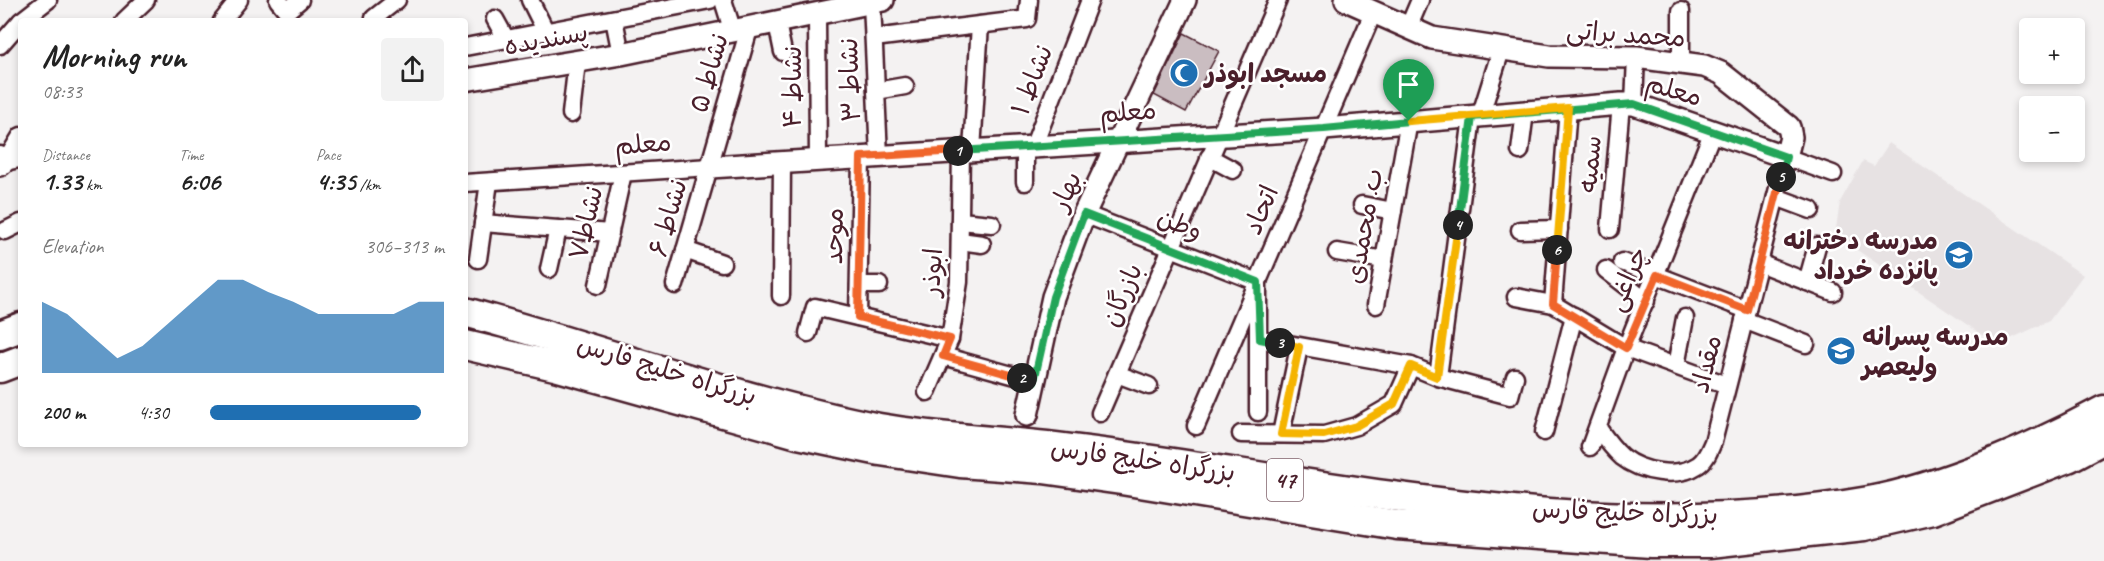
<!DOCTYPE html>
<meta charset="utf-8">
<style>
:root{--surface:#fff;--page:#f2f2f2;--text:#222;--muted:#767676;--accent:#1f6fb2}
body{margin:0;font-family:Caveat,"Playpen Sans Arabic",sans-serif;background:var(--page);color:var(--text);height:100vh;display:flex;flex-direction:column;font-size:22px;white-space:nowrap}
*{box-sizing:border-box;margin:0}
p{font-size:20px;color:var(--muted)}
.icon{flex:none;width:33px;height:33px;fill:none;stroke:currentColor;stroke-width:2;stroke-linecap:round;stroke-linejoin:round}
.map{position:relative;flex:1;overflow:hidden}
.details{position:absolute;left:18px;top:18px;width:450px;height:429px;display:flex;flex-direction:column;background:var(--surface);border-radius:6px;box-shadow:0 3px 9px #0003}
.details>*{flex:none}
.controls{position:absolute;left:2019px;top:18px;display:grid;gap:12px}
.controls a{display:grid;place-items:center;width:66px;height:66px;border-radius:6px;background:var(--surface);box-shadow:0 3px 9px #0003;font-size:30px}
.pin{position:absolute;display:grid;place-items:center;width:51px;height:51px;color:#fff;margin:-62px -26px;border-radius:50% 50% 50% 0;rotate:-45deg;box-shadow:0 0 6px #0007}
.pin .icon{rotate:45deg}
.km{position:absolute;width:30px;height:30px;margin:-15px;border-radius:50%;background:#222;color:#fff;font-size:16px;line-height:30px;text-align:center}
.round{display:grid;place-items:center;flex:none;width:63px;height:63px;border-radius:6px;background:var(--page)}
.headline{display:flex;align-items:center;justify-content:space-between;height:102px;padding:0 24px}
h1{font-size:33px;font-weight:700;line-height:45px}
.stats{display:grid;grid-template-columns:repeat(3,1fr);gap:9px;height:102px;padding:6px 24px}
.stats div{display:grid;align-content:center}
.stats b{font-size:26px;font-weight:700}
.stats small{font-size:16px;font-weight:400}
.stats p{font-size:16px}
.chart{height:168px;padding:12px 24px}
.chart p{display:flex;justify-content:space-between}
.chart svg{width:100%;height:108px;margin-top:6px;fill:var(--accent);opacity:.7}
ul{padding:0 24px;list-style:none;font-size:20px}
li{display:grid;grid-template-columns:96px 72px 1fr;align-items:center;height:45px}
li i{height:15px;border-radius:8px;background:var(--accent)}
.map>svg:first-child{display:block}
.built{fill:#e7e2e3}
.building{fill:#cabdc1;stroke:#4a1f2b;stroke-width:1.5}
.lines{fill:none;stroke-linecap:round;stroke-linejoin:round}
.minor-casing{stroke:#4a1f2b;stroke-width:21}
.tertiary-casing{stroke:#4a1f2b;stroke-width:26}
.trunk-casing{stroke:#4a1f2b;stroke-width:33}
.minor{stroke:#fff;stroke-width:16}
.tertiary{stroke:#fff;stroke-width:21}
.trunk{stroke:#fff;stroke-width:28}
.split-1-casing{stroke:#fff;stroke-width:12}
.split-2-casing{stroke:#fff;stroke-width:12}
.split-3-casing{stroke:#fff;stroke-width:12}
.split-4-casing{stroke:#fff;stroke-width:12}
.split-5-casing{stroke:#fff;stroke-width:12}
.split-6-casing{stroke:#fff;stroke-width:12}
.split-7-casing{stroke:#fff;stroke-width:12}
.split-1{stroke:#22a559;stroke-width:8}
.split-2{stroke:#f0652b;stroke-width:8}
.split-3{stroke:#22a559;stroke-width:8}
.split-4{stroke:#f5b400;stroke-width:8}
.split-5{stroke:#22a559;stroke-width:8}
.split-6{stroke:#f0652b;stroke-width:8}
.split-7{stroke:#f5b400;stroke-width:8}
.labels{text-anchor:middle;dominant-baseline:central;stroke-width:5;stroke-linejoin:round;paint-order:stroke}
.shield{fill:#fff;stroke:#80626b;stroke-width:1.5}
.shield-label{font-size:24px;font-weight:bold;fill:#4a1f2b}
.street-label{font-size:26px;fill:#4a1f2b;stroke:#fff}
.poi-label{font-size:26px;font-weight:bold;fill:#4a1f2b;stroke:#fff;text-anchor:start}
</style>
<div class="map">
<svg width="2104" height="561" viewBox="0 0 2104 561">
<rect width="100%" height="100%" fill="#f4f2f2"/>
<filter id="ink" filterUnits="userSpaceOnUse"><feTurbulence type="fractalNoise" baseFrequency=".0167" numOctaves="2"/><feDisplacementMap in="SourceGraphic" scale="12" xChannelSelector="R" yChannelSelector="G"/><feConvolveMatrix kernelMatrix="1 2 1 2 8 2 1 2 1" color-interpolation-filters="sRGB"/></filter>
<g filter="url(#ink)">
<path class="built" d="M1889,143L2083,275L2049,321L1997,345L1835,235L1840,202L1863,161L1874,166Z"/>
<path class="building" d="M1184,33L1219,51L1186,112L1154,95Z"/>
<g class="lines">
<g class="minor-casing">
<g id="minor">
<path d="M278,0L287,11L300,0"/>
<path d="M530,0L546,32"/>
<path d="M723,0L733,32"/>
<path d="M872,3L879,156"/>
<path d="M1681,11V63"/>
<path d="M817,14L818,160"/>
<path d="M495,19L506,39"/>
<path d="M614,19L621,54"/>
<path d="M21,21L48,0"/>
<path d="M124,21L146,0"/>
<path d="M222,21L239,0"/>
<path d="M375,21L374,18L397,0"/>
<path d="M777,23L783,52"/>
<path d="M1408,28L1420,0"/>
<path d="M874,38L1027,19L1029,0"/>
<path d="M0,45L21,21"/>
<path d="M465,47L710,0"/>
<path d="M876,91L905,86"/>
<path d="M1634,104L1636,57"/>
<path d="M571,114L577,62"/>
<path d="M1480,117L1501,50"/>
<path d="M1034,145L1090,0"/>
<path d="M1025,146V182"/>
<path d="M972,150L980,25"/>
<path d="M1520,151L1525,112"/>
<path d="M0,155L7,159L21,136"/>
<path d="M1209,157L1233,170"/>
<path d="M465,183L710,167"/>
<path d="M1776,197L1811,210"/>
<path d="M1362,205L1393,211"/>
<path d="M1084,214L1258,282V412"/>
<path d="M960,221L992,224"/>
<path d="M483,223L610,233"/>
<path d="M1610,229L1621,104"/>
<path d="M1520,230L1559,229"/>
<path d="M5,231L21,223"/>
<path d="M960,241L982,244"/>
<path d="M685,250L722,263"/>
<path d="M1337,252L1384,260"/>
<path d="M478,259L489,182"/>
<path d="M1622,262L1747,310"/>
<path d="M1759,263L1833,292"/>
<path d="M549,269L558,229"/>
<path d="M1606,270L1646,301"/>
<path d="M1807,282L1817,246"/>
<path d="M598,285L623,173"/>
<path d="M675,285L749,29"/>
<path d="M859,285H879"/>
<path d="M781,296L782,162"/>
<path d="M1516,297L1553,304L1626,348L1727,385"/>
<path d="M1553,304L1568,108"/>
<path d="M1376,305L1409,121"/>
<path d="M858,317L861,157"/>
<path d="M1744,320L1806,344"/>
<path d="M808,333L815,307L950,339"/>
<path d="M1260,339L1411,366L1438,377L1510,396L1515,377"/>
<path d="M943,356L1034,381"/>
<path d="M1676,366L1685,318"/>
<path d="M1117,374L1149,386"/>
<path d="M1438,377L1472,117"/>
<path d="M927,392L950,339L959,282L961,150"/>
<path d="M1100,413L1278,0"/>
<path d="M1196,426L1373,13"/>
<path d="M1598,428C1605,438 1613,449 1622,457C1641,472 1677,479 1698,465C1706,460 1709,451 1713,442L1786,157L1833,174"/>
<path d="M1544,432L1574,316"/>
<path d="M1241,434L1324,435L1356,426L1394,404L1411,366"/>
<path d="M1281,434L1299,347"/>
<path d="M1590,447L1626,348L1713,131"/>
</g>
</g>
<g class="tertiary-casing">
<g id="tertiary">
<path d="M465,80L621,54L883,0"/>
<path d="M0,165L7,159L21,156"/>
<path d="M710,167L1324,129L1621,104H1634L1786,157L1791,137L1789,127L1721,73L1704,66L1636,57L1549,56L1432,38L1346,0"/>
<path d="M1027,415L1053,297L1084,214L1185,0"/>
</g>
</g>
<g class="trunk-casing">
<g id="trunk">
<path d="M465,312C602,349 741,401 879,428C935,438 991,440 1047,446C1100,452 1153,460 1206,468C1424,502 1648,540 1869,501C1944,487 2036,447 2104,410"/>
<path d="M0,335L21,327"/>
<path d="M465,345L555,366L798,434L880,451L960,463L1043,469L1121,480L1397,525L1651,543H1710L1864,526L1933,510L2070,457L2104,439"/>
<path d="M0,368L21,360"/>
</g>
</g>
<use href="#minor" class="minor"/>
<use href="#tertiary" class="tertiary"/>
<use href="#trunk" class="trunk"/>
</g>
</g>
<g class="lines" filter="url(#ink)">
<g class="split-1-casing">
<path id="split-1" d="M958,151L1324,129L1409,121"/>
</g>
<g class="split-2-casing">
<path id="split-2" d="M958,151L861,157L858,317L950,339L943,356L1022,378"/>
</g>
<g class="split-3-casing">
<path id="split-3" d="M1022,378L1034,381L1053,297L1084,214L1258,282L1260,339L1280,343"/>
</g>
<g class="split-4-casing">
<path id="split-4" d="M1280,343L1299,347L1281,434L1324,435L1356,426L1394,404L1411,366L1437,377L1458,225"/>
</g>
<g class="split-5-casing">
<path id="split-5" d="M1458,225L1472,117L1634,104L1786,157L1781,177"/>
</g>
<g class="split-6-casing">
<path id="split-6" d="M1557,250L1553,304L1626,348L1657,275L1747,310L1781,177"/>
</g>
<g class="split-7-casing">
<path id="split-7" d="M1409,121L1568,108L1557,250"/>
</g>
<use href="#split-1" class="split-1"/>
<use href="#split-2" class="split-2"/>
<use href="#split-3" class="split-3"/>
<use href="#split-4" class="split-4"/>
<use href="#split-5" class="split-5"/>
<use href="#split-6" class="split-6"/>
<use href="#split-7" class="split-7"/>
</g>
<defs>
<g id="mosque-disc" transform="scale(1.5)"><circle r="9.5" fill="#1f6fb2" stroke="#fff"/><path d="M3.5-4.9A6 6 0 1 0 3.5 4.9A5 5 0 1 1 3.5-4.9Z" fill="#fff"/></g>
<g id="school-disc" transform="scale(1.5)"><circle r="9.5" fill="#1f6fb2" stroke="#fff"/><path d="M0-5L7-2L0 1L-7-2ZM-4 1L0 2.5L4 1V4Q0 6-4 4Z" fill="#fff"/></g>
</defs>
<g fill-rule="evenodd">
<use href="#mosque-disc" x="1184" y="73"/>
<use href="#school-disc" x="1959" y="255"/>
<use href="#school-disc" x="1841" y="351"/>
</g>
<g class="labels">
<rect class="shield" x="1267" y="459" width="36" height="42" rx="4.5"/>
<g class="shield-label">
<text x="1285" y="480">47</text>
</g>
<g class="street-label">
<text transform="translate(1626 34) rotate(4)">محمد براتی</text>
<text transform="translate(546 39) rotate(-10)">پسندیده</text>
<text transform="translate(709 73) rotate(-74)">نشاط ۵</text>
<text transform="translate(850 80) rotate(-92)">نشاط ۳</text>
<text transform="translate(1032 80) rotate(-69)">نشاط ۱</text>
<text transform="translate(792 87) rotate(-90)">نشاط ۴</text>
<text transform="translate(1674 90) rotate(17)">معلم</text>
<text transform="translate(1128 112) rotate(-4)">معلم</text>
<text transform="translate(643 144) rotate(-4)">معلم</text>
<text transform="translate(1590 164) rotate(-85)">سمیه</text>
<text transform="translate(1066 191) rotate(-66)">بهار</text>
<text transform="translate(1261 210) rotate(-67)">اتحاد</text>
<text transform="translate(668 218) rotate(-74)">نشاط ۶</text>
<text transform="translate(586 223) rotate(-77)">نشاط۷</text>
<text transform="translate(1180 224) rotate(22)">وطن</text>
<text transform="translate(1364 226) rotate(-80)">ب. محمدی</text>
<text transform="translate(834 236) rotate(-89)">موحد</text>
<text transform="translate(932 272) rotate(-86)">ابوذر</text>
<text transform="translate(1627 279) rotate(-67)">چراغی</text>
<text transform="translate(1122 295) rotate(-67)">بازرگان</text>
<text transform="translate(1706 364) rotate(-76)">مقداد</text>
<text transform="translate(667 370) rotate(17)">بزرگراه خلیج فارس</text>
<text transform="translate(1143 460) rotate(8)">بزرگراه خلیج فارس</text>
<text transform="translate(1625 512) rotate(2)">بزرگراه خلیج فارس</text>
</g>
<g class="poi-label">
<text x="1205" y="73">مسجد ابوذر</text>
<text x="1938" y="240" text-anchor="end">مدرسه دخترانه<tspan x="1938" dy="30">پانزده خرداد</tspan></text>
<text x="1862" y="336">مدرسه پسرانه<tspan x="1862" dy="30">ولیعصر</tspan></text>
</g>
</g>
</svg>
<div class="controls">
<a>+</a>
<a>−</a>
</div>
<div class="pin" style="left:1409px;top:121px;background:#1e9e55"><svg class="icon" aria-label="arrive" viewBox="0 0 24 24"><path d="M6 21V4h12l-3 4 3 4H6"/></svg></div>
<b class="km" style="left:958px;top:151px">1</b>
<b class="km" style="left:1022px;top:378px">2</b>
<b class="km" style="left:1280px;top:343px">3</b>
<b class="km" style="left:1458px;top:225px">4</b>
<b class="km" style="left:1781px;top:177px">5</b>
<b class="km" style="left:1557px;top:250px">6</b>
<section class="details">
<div class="headline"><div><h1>Morning run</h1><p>08:33</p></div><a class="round"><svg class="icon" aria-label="share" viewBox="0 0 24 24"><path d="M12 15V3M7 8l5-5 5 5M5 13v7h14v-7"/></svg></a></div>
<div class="stats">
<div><p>Distance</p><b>1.33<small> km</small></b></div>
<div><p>Time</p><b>6:06</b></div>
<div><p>Pace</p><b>4:35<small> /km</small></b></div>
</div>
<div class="chart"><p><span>Elevation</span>306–313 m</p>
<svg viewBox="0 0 160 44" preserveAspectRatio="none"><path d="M0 44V15L10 20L20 29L30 38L40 33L50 24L60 15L70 6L80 6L90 11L100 15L110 20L120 20L130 20L140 20L150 15L160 15V44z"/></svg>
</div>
<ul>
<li><b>200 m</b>4:30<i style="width:90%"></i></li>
</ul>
</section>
</div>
